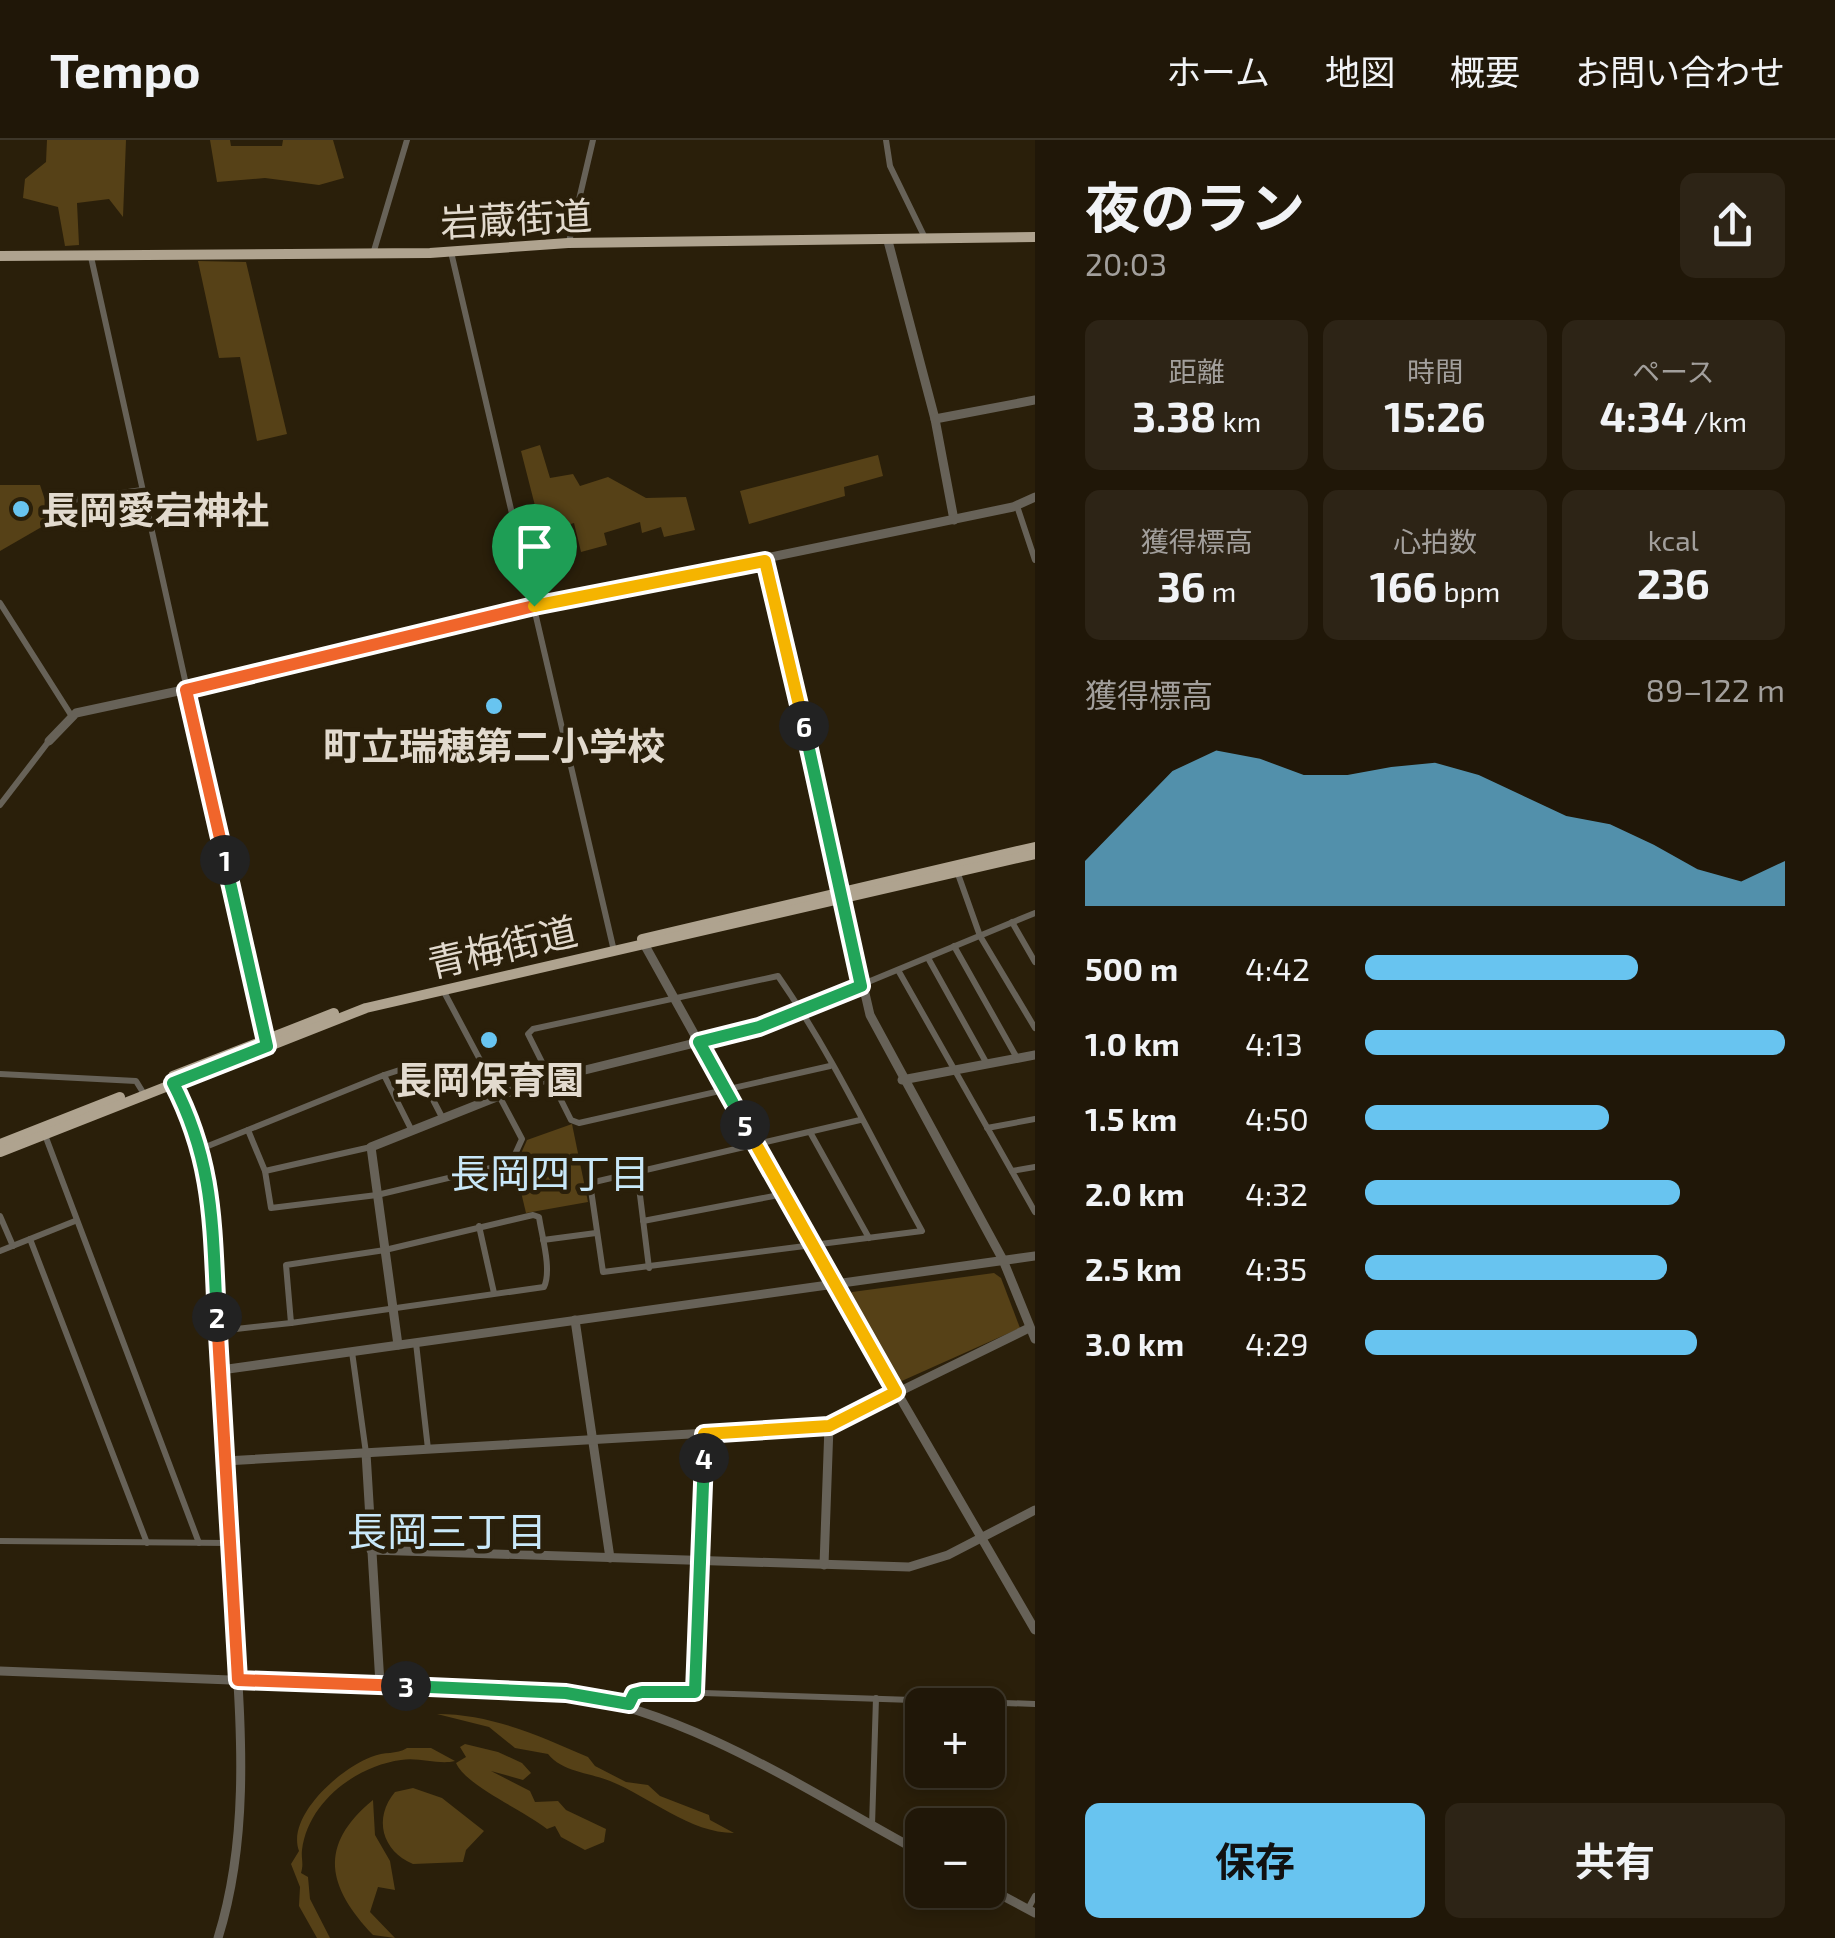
<!DOCTYPE html>
<html lang="ja">
<meta charset="utf-8">
<style>
:root{--surface:#201708;--page:#2d2416;--text:#f1f3f6;--muted:#a29f9c;--line:#3d3629;--accent:#68c4f0}
body{margin:0;font-family:"Exo 2","Noto Sans JP",sans-serif;background:var(--page);color:var(--text);height:100vh;display:flex;flex-direction:column;font-size:38px;white-space:nowrap}
*{box-sizing:border-box;margin:0}
p{font-size:32px;color:var(--muted)}
.icon{flex:none;width:55px;height:55px;fill:none;stroke:currentColor;stroke-width:2;stroke-linecap:round;stroke-linejoin:round}
.map{position:relative;flex:1;overflow:hidden}
.details{display:flex;flex-direction:column;background:var(--surface);width:800px}
.details>*{flex:none}
.buttons{position:absolute;left:905px;top:1548px;display:grid;gap:20px}
.buttons a{display:grid;place-items:center;width:100px;height:100px;border-radius:15px;background:var(--surface);box-shadow:0 5px 15px #0003,0 0 0 2px var(--line);font-size:50px}
.pin{position:absolute;display:grid;place-items:center;width:85px;height:85px;color:#fff;margin:-102px -42px;border-radius:50% 50% 50% 0;rotate:-45deg;box-shadow:0 0 10px #0007}
.pin .icon{rotate:45deg}
.km{position:absolute;width:50px;height:50px;margin:-25px;border-radius:50%;background:#222;color:#fff;font-size:28px;line-height:50px;text-align:center}
.round{display:grid;place-items:center;flex:none;width:105px;height:105px;border-radius:15px;background:var(--page)}
.headline{display:flex;align-items:center;justify-content:space-between;height:170px;padding:0 50px}
h1{font-size:55px;font-weight:700;line-height:75px}
.stats{display:grid;grid-template-columns:repeat(3,1fr);gap:15px;height:170px;padding:10px 50px}
.stats div{display:grid;align-content:center;border-radius:15px;background:var(--page);text-align:center}
.stats b{font-size:42px;font-weight:700}
.stats small{font-size:28px;font-weight:400}
.stats p{font-size:28px}
.chart{height:280px;padding:20px 50px}
.chart p{display:flex;justify-content:space-between}
.chart svg{width:100%;height:180px;margin-top:10px;fill:var(--accent);opacity:.7}
.cta{display:flex;gap:20px;margin-top:auto;padding:20px 50px}
.cta a{flex:1;height:115px;border-radius:15px;background:var(--accent);color:#111;font-size:40px;font-weight:700;line-height:115px;text-align:center}
.cta a+a{background:var(--page);color:var(--text)}
ul{padding:0 50px;list-style:none;font-size:32px}
li{display:grid;grid-template-columns:160px 120px 1fr;align-items:center;height:75px}
li i{height:25px;border-radius:12px;background:var(--accent)}
header{display:flex;align-items:center;gap:60px;box-sizing:border-box;height:140px;padding:0 50px;background:var(--surface);border-bottom:2px solid var(--line)}
header strong{font-size:48px}
nav{display:flex;gap:55px;margin-inline-start:auto;font-size:35px}
main{display:flex;flex:1;min-height:0}
.map>svg:first-child{display:block}
.green{fill:#564117}
.lines{fill:none;stroke-linecap:round;stroke-linejoin:round}
.minor{stroke:#676258;stroke-width:6}
.tertiary{stroke:#676258;stroke-width:9}
.primary{stroke:#afa38f;stroke-width:10}
.split-1-casing{stroke:#fff;stroke-width:20}
.split-2-casing{stroke:#fff;stroke-width:20}
.split-3-casing{stroke:#fff;stroke-width:20}
.split-4-casing{stroke:#fff;stroke-width:20}
.split-5-casing{stroke:#fff;stroke-width:20}
.split-6-casing{stroke:#fff;stroke-width:20}
.split-7-casing{stroke:#fff;stroke-width:20}
.split-1{stroke:#f0652b;stroke-width:12}
.split-2{stroke:#22a559;stroke-width:12}
.split-3{stroke:#f0652b;stroke-width:12}
.split-4{stroke:#22a559;stroke-width:12}
.split-5{stroke:#f5b400;stroke-width:12}
.split-6{stroke:#22a559;stroke-width:12}
.split-7{stroke:#f5b400;stroke-width:12}
.poi-dot{fill:#68c4f0;stroke:#2a1f0a;stroke-width:4}
.labels{text-anchor:middle;dominant-baseline:central;stroke-width:9;stroke-linejoin:round;paint-order:stroke}
.street-label{font-size:38px;fill:#e2dace;stroke:#2a1f0a}
.poi-label{font-size:38px;font-weight:bold;fill:#e2dace;stroke:#2a1f0a}
.neighbourhood-label{font-size:40px;fill:#c9e8f9;stroke:#2a1f0a}
</style>
<header>
<strong>Tempo</strong>
<nav><a>ホーム</a><a>地図</a><a>概要</a><a>お問い合わせ</a></nav>
</header>
<main>
<div class="map">
<svg width="1035" height="1798" viewBox="0 0 1035 1798">
<rect width="100%" height="100%" fill="#2a1f0a"/>
<g class="green">
<path d="M47,0H126L123,77L109,59L77,63L79,105L65,106L58,67L23,58L25,39L46,22Z"/>
<path d="M210,0H230L231,6H282L283,0H333L344,38L319,45L265,38L217,42Z"/>
<path d="M198,121L246,122L287,294L257,301L240,217L219,218Z"/>
<path d="M540,305L550,338L573,334L580,346L608,337L646,358L686,357L695,390L664,397L661,387L642,393L640,382L604,393L607,405L581,412L574,383L542,393L521,311Z"/>
<path d="M878,315L883,336L844,347L845,356L749,384L740,351Z"/>
<path d="M0,345H40L52,381L0,411Z"/>
<path d="M572,984L588,1062L526,1073L515,1027L527,1000Z"/>
<path d="M994,1133L1001,1138L1020,1188L895,1244L848,1157L852,1152Z"/>
<path d="M437,1574C492,1574 539,1596 588,1617L595,1626L626,1642L648,1645L660,1656L709,1675L710,1680L734,1693C690,1693 650,1657 610,1641C591,1633 562,1632 548,1614L515,1608L489,1587Z"/>
<path d="M465,1604L498,1612L522,1623L531,1633L523,1640L491,1631L530,1651L535,1662L558,1661L566,1670L606,1689L604,1702L585,1710L561,1697L555,1686L547,1689C525,1671 466,1646 456,1623L466,1617L460,1607Z"/>
<path d="M407,1608H431L455,1621C439,1625 419,1617 401,1620C356,1626 308,1662 302,1710C301,1719 304,1723 301,1733L308,1737L310,1759L330,1798H317L299,1766L300,1747L291,1724L299,1711C286,1676 341,1628 371,1617C385,1611 396,1615 407,1608Z"/>
<path d="M413,1648L442,1658L484,1691L466,1710L463,1722L413,1724C382,1711 373,1678 395,1652Z"/>
<path d="M373,1660L375,1695L390,1721L395,1750L378,1747L370,1772L395,1798L373,1795C328,1747 317,1706 373,1660Z"/>
</g>
<g class="lines">
<g class="minor">
<path d="M886,0L890,26L926,100"/>
<path d="M569,102L593,0"/>
<path d="M451,112L614,811"/>
<path d="M373,114L407,0"/>
<path d="M91,117L265,900"/>
<path d="M59,362L142,350"/>
<path d="M1017,366L1035,420"/>
<path d="M0,463L71,575"/>
<path d="M0,665L49,601"/>
<path d="M958,734L980,796L1035,888"/>
<path d="M1012,782L1035,822"/>
<path d="M954,806L1017,918"/>
<path d="M928,818L987,924"/>
<path d="M898,830L1035,1072"/>
<path d="M699,902L759,887L1035,773"/>
<path d="M830,926L579,983L571,980L528,894L533,889L778,836C833,915 875,1006 922,1091L603,1132L590,1043L860,980"/>
<path d="M0,934L136,941L144,954"/>
<path d="M384,935L415,925L443,979"/>
<path d="M987,988L1035,979"/>
<path d="M248,990L265,1031L271,1068L377,1055L511,1023L522,999L443,850"/>
<path d="M810,992L869,1098"/>
<path d="M45,995L199,1403"/>
<path d="M203,1008L384,935L412,991"/>
<path d="M265,1031L371,1007"/>
<path d="M637,1031L649,1128"/>
<path d="M1012,1031L1035,1027"/>
<path d="M533,1075L539,1077C542,1097 552,1130 544,1147L291,1183L286,1125L385,1110Z"/>
<path d="M0,1076L13,1106"/>
<path d="M643,1081L784,1054"/>
<path d="M479,1086L494,1153"/>
<path d="M30,1099L147,1403"/>
<path d="M543,1100L596,1093"/>
<path d="M0,1111L75,1081"/>
<path d="M218,1191L291,1183"/>
<path d="M416,1203L428,1309"/>
<path d="M352,1212L366,1313"/>
<path d="M0,1401L229,1403"/>
<path d="M629,1564L634,1554L642,1551L1035,1564"/>
<path d="M872,1686L876,1558"/>
<path d="M1028,1769L1035,1756"/>
</g>
<g class="tertiary">
<path d="M888,101L935,279L1035,260"/>
<path d="M935,279L954,380"/>
<path d="M765,421L870,875L1003,1120L1035,1199"/>
<path d="M49,601L76,573L290,527L534,466L1013,367L1035,357"/>
<path d="M643,802L812,1106L1035,1490"/>
<path d="M171,939L203,1008L210,1049C218,1180 224,1312 232,1443C238,1562 254,1683 218,1798"/>
<path d="M902,940L1035,915"/>
<path d="M575,1180L610,1418"/>
<path d="M398,1205L371,1007L532,943L699,902"/>
<path d="M221,1230L1035,1116"/>
<path d="M366,1313L380,1544"/>
<path d="M225,1321L829,1286L1029,1188"/>
<path d="M371,1410L909,1427L948,1415L1035,1370"/>
<path d="M824,1425L829,1286"/>
<path d="M0,1531L566,1553C695,1574 809,1652 922,1713"/>
<path d="M695,1552L704,1294"/>
<path d="M988,1748L1035,1773"/>
</g>
<g class="primary">
<path d="M0,116L430,113L568,103L1035,97"/>
<path d="M642,799L1035,707"/>
<path d="M173,936L334,873"/>
<path d="M0,1004L120,957"/>
<path d="M0,1012L366,868L1035,714"/>
</g>
</g>
<g class="lines">
<g class="split-1-casing">
<path id="split-1" d="M225,720L186,550L534,466"/>
</g>
<g class="split-2-casing">
<path id="split-2" d="M217,1177C212,1088 215,1024 173,943L267,906L225,720"/>
</g>
<g class="split-3-casing">
<path id="split-3" d="M217,1177L238,1540L406,1546"/>
</g>
<g class="split-4-casing">
<path id="split-4" d="M406,1546L566,1553L629,1564L634,1554L642,1552H695L704,1318"/>
</g>
<g class="split-5-casing">
<path id="split-5" d="M704,1318V1294L829,1286L896,1252L745,985"/>
</g>
<g class="split-6-casing">
<path id="split-6" d="M745,985L699,902L759,887L861,846L804,586"/>
</g>
<g class="split-7-casing">
<path id="split-7" d="M534,466L765,421L804,586"/>
</g>
<use href="#split-1" class="split-1"/>
<use href="#split-2" class="split-2"/>
<use href="#split-3" class="split-3"/>
<use href="#split-4" class="split-4"/>
<use href="#split-5" class="split-5"/>
<use href="#split-6" class="split-6"/>
<use href="#split-7" class="split-7"/>
</g>
<g class="poi-dot">
<circle cx="21" cy="369" r="10"/>
<circle cx="494" cy="566" r="10"/>
<circle cx="489" cy="900" r="10"/>
</g>
<g class="labels">
<g class="street-label">
<text transform="translate(516 78) rotate(-3)">岩蔵街道</text>
<text transform="translate(502 806) rotate(-13)">青梅街道</text>
</g>
<g class="poi-label">
<text x="41" y="369" text-anchor="start">長岡愛宕神社</text>
<text x="494" y="605">町立瑞穂第二小学校</text>
<text x="489" y="939">長岡保育園</text>
</g>
<g class="neighbourhood-label">
<text x="550" y="1032">長岡四丁目</text>
<text x="447" y="1390">長岡三丁目</text>
</g>
</g>
</svg>
<div class="buttons">
<a>+</a>
<a>−</a>
</div>
<div class="pin" style="left:534px;top:466px;background:#1e9e55"><svg class="icon" aria-label="arrive" viewBox="0 0 24 24"><path d="M6 21V4h12l-3 4 3 4H6"/></svg></div>
<b class="km" style="left:225px;top:720px">1</b>
<b class="km" style="left:217px;top:1177px">2</b>
<b class="km" style="left:406px;top:1546px">3</b>
<b class="km" style="left:704px;top:1318px">4</b>
<b class="km" style="left:745px;top:985px">5</b>
<b class="km" style="left:804px;top:586px">6</b>
</div>
<section class="details">
<div class="headline"><div><h1>夜のラン</h1><p>20:03</p></div><a class="round"><svg class="icon" aria-label="share" viewBox="0 0 24 24"><path d="M12 15V3M7 8l5-5 5 5M5 13v7h14v-7"/></svg></a></div>
<div class="stats">
<div><p>距離</p><b>3.38<small> km</small></b></div>
<div><p>時間</p><b>15:26</b></div>
<div><p>ペース</p><b>4:34<small> /km</small></b></div>
</div>
<div class="stats">
<div><p>獲得標高</p><b>36<small> m</small></b></div>
<div><p>心拍数</p><b>166<small> bpm</small></b></div>
<div><p>kcal</p><b>236</b></div>
</div>
<div class="chart"><p><span>獲得標高</span>89–122 m</p>
<svg viewBox="0 0 160 44" preserveAspectRatio="none"><path d="M0 44V33L10 22L20 11L30 6L40 8L50 12L60 12L70 10L80 9L90 12L100 17L110 22L120 24L130 29L140 35L150 38L160 33V44z"/></svg>
</div>
<ul>
<li><b>500 m</b>4:42<i style="width:65%"></i></li>
<li><b>1.0 km</b>4:13<i style="width:100%"></i></li>
<li><b>1.5 km</b>4:50<i style="width:58%"></i></li>
<li><b>2.0 km</b>4:32<i style="width:75%"></i></li>
<li><b>2.5 km</b>4:35<i style="width:72%"></i></li>
<li><b>3.0 km</b>4:29<i style="width:79%"></i></li>
</ul>
<div class="cta"><a>保存</a><a>共有</a></div>
</section>
</main>
